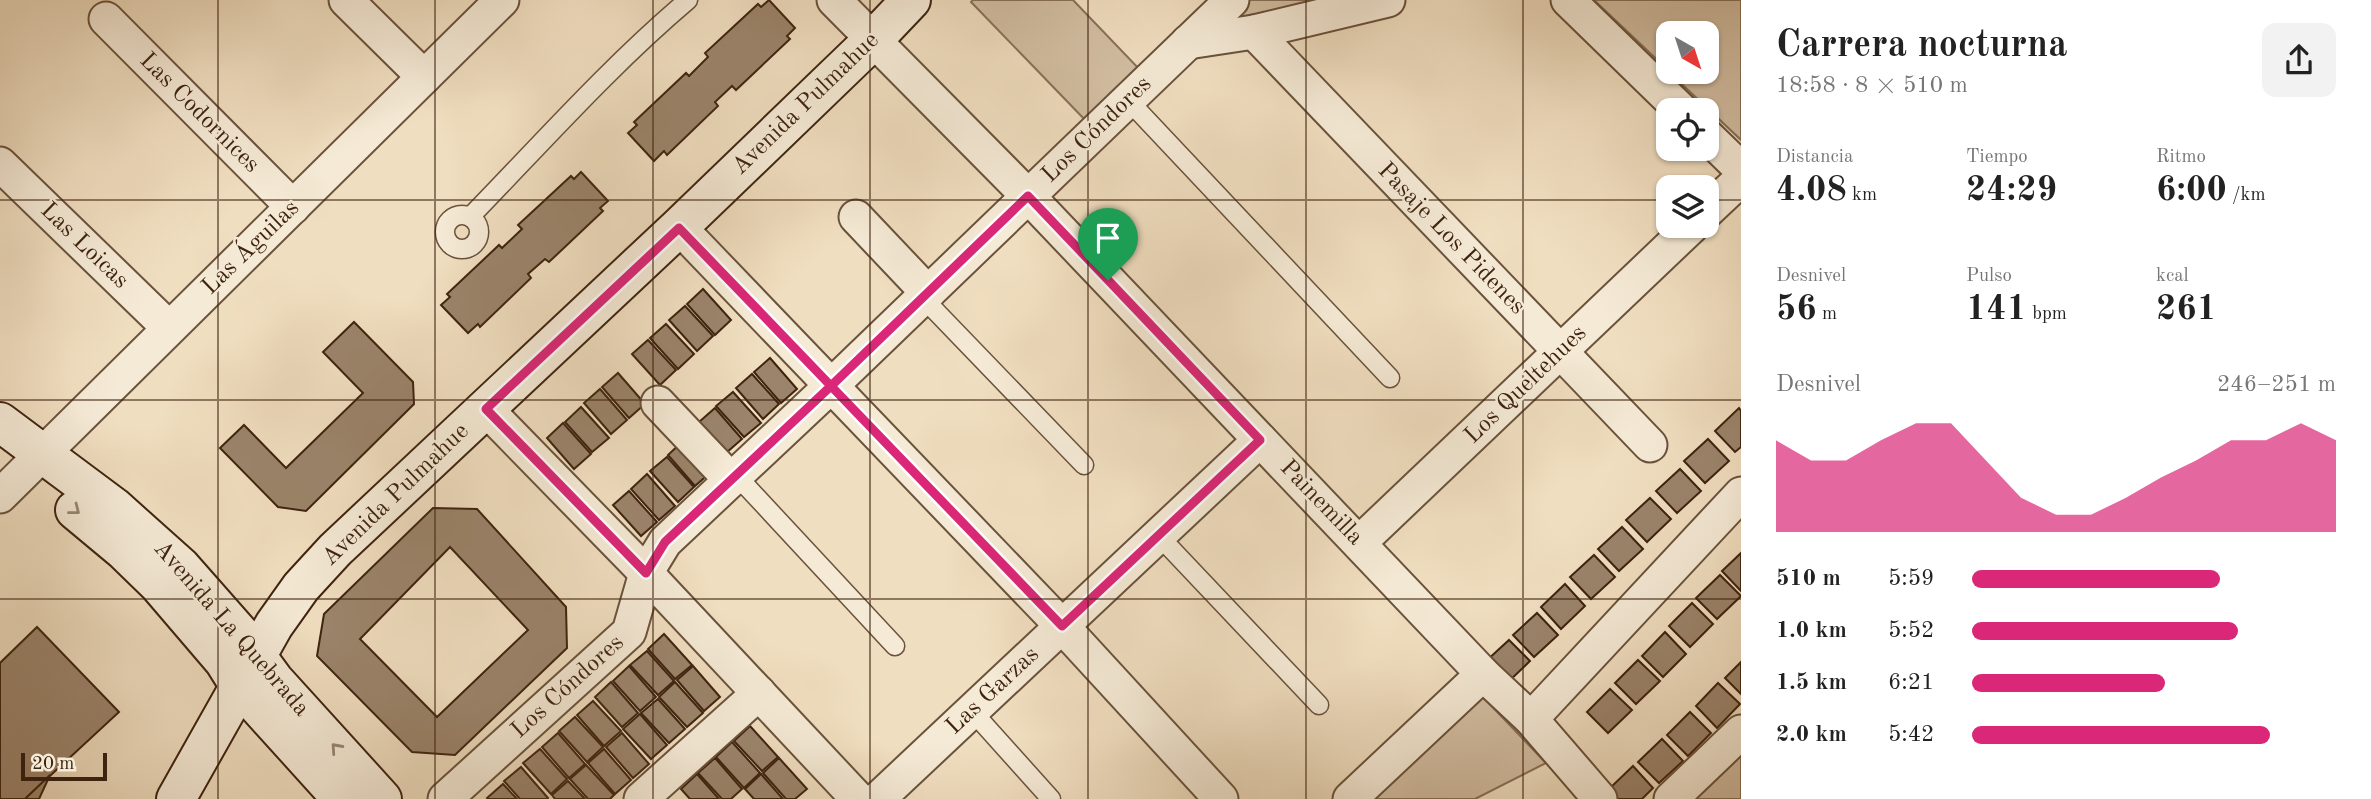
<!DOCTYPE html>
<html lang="es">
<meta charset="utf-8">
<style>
:root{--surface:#fff;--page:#f2f2f2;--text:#222;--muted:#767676;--accent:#db2777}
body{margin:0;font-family:"Old Standard TT",serif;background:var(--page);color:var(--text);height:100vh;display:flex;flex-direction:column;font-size:26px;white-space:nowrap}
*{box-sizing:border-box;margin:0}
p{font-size:23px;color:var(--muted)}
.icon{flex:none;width:38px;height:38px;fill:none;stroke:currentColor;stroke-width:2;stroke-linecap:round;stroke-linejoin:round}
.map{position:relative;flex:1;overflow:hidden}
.side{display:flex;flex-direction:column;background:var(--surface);width:630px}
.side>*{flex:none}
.needle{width:46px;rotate:141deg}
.fabs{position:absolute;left:1656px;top:21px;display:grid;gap:14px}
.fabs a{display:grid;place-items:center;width:63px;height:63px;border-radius:14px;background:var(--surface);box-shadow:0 2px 5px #0004;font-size:35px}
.scale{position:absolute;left:21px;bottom:18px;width:86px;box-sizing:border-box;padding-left:7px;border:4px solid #3e230f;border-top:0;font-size:19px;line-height:24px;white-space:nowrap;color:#3e230f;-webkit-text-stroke:5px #f5ead6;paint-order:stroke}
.pin{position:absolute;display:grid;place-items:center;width:60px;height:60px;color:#fff;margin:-72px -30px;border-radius:50% 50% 50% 0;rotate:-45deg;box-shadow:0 0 7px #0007}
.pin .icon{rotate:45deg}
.round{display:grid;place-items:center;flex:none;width:74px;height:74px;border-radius:14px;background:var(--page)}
.headline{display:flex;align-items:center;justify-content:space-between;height:119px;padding:0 35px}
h1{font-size:38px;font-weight:600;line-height:52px}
.stats{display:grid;grid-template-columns:repeat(3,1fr);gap:10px;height:119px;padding:7px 35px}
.stats div{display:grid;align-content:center}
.stats b{font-size:35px;font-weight:600}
.stats small{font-size:19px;font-weight:400}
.stats p{font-size:19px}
.chart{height:196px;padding:14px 35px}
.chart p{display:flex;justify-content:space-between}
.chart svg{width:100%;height:126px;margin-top:7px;fill:var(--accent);opacity:.7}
ul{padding:0 35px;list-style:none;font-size:23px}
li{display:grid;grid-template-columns:112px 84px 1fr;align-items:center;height:52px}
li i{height:18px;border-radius:9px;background:var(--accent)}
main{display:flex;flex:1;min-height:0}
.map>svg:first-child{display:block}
.green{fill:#d2bea2;stroke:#887058;stroke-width:2}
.building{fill:#9b846b;stroke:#3e230f;stroke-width:2;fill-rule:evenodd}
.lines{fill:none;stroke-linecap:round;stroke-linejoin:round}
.lane-casing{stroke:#6a523b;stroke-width:21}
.street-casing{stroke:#6a523b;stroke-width:37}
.secondary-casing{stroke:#3e230f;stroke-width:42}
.lane{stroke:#f5ead6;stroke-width:18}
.street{stroke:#f5ead6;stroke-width:33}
.secondary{stroke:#f5ead6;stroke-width:38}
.oneway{stroke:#9a8672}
.route-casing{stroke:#fff;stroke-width:14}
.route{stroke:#db2777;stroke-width:9}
.grid{fill:none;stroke:#3e230f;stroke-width:2;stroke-opacity:0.55}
.labels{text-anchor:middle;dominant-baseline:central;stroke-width:5;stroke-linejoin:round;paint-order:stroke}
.street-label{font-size:24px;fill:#3e230f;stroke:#f5ead6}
</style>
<main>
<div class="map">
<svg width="1741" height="799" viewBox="0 0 1741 799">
<rect width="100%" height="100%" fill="#f0dec0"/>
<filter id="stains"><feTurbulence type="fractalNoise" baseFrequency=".00286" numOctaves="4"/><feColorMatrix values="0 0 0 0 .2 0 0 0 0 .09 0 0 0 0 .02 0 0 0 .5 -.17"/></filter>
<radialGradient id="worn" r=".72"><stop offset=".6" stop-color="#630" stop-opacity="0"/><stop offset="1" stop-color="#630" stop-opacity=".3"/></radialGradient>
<g class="green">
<path d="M973,0H1073L1142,72L1089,124L971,2Z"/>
<path d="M1246,0H1354L1217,28Z"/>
<path d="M1594,0H1741V140L1669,72H1706V33H1668V70Z"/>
<path d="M1481,695L1546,763L1475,799H1371Z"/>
<path d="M1741,738V799H1677Z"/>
</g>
<g class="building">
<path d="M769,0L795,28L787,36L790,39L736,90L732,86L715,102L718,106L667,155L664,151L654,161L628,133L637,125L634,122L686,73L689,76L708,57L705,53L758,4L761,7Z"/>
<path d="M581,172L608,201L600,208L603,211L549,262L545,259L528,274L531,278L480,327L478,324L468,333L441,305L450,297L447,294L499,245L502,248L522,229L518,225L571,176L574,179Z"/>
<path d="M703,289L731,320L715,335L687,304Z"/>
<path d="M685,306L713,336L697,351L669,320Z"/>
<path d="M354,322L413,382L414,404L306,511L278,507L220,448L244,425L286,468L363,393L323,352Z"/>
<path d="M666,324L694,354L678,369L650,338Z"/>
<path d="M648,340L676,370L660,385L632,354Z"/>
<path d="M770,358L797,389L781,403L754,372Z"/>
<path d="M618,373L645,404L629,418L602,387Z"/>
<path d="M752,374L779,404L763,419L736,388Z"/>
<path d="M600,389L627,420L611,434L584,403Z"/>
<path d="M733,392L761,423L744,437L716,406Z"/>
<path d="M581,407L609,438L592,452L565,422Z"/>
<path d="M715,408L742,439L726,453L699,422Z"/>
<path d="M1739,408L1741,411V447L1735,452L1715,431Z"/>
<path d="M563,423L591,454L574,469L547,438Z"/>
<path d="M1708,439L1729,461L1705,483L1684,461Z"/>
<path d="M684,440L712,471L695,486L668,455Z"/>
<path d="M667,457L694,487L678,502L650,471Z"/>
<path d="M1680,469L1701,491L1677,513L1656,491Z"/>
<path d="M647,474L675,506L659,520L631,489Z"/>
<path d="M629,491L657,522L641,536L613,505Z"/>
<path d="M1650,498L1671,519L1647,542L1626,520Z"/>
<path d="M433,508L477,509L566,607L567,648L455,755L412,752L317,656L324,614ZM450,547L528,630L437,717L360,639Z"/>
<path d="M1622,527L1643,549L1619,571L1598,549Z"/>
<path d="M1741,553V591L1722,571Z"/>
<path d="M1594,555L1615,577L1591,599L1570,577Z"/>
<path d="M1720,575L1741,596L1717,619L1696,598Z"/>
<path d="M1565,584L1585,606L1561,629L1541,607Z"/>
<path d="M1692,603L1713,624L1690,647L1669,626Z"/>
<path d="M1537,613L1558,635L1534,657L1513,635Z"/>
<path d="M37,627L119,712L25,799H0V663Z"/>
<path d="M1665,632L1686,654L1663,677L1642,656Z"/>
<path d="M664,634L692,665L675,679L648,649Z"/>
<path d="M1509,640L1530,661L1506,684L1485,662Z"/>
<path d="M647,651L674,681L658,695L630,665Z"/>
<path d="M1638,660L1660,681L1636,704L1615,683Z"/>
<path d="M1741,662V694L1725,678Z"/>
<path d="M629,666L656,697L640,711L613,681Z"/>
<path d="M693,666L720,697L704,711L677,680Z"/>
<path d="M611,682L638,713L622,727L595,697Z"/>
<path d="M675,682L703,713L687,727L659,697Z"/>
<path d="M1718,683L1740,704L1717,728L1696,706Z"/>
<path d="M1610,689L1632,710L1608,733L1587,712Z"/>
<path d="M658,699L685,729L669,743L641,713Z"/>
<path d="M593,701L621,731L604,746L577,715Z"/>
<path d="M1690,712L1711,733L1688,756L1667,735Z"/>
<path d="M640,714L667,745L651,759L623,729Z"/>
<path d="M575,717L603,747L587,762L559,731Z"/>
<path d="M750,726L778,757L762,771L734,741Z"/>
<path d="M558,733L585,764L569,778L542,747Z"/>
<path d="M622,733L649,764L633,778L606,747Z"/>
<path d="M1662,739L1683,761L1659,783L1638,762Z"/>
<path d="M732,742L760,773L744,788L716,757Z"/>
<path d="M540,749L567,779L551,794L523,763Z"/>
<path d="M604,749L631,780L615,794L588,763Z"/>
<path d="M715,758L742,789L731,799H722L698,773Z"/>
<path d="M779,758L807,789L795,799H786L763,773Z"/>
<path d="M586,765L614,795L610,799H588L570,779Z"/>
<path d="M1633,766L1653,788L1642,799H1618L1609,789Z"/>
<path d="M521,767L548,798L547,799H520L504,781Z"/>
<path d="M697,774L719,799H690L681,789Z"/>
<path d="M761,774L783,799H754L745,789Z"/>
<path d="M50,775L39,799H25Z"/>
<path d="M568,781L585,799H555L552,795Z"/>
<path d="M503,784L517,799H488L487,798Z"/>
</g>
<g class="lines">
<g class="lane-casing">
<g id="lane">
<path d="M1128,100L1390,378"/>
<circle cx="462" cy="232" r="17"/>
<path d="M470,217C541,144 610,66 688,0"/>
<path d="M923,298L1084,465"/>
<path d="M736,475L895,646"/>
<path d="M1159,536L1319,705"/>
<path d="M972,711L1051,799"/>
</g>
</g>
<g class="street-casing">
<g id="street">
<path d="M346,0L424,77"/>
<path d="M834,0L1028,196L1483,674L1531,719L1600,799"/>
<path d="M1568,0L1681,110"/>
<path d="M106,19L293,207"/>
<path d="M1254,32L1650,445"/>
<path d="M1188,42L1254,32L1388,0"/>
<path d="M1706,135L1741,169"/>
<path d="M0,164L169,328"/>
<path d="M1706,212L1741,179"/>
<path d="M856,217L928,293"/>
<path d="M679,227L1062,626L1221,799"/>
<path d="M658,403L731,480"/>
<path d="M486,409L646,573L858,799"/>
<path d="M0,496L502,0"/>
<path d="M1359,543L1692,226"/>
<path d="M1531,719L1741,494"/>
<path d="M445,799L629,632L646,573L665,542L831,386L1232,0"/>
<path d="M641,799L759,693"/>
<path d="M878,799L1260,440"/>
<path d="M1350,799L1483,674"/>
<path d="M1671,799L1741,732"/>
</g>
</g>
<g class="secondary-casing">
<g id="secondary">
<path d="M0,422L114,507L181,567L241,635L274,680L382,799"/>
<path d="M75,510L123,550L159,585L224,661L239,685L342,799"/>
<path d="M176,799L274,625L301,587L335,550L679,227L873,40L911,0"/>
</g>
</g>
<use href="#lane" class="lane"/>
<use href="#street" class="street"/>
<use href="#secondary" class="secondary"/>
</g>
<defs><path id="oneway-chevron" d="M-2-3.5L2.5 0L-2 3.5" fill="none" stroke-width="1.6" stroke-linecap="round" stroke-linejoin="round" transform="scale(1.75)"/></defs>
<g class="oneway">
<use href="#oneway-chevron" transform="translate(75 510) rotate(38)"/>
<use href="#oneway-chevron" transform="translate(336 748) rotate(-132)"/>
</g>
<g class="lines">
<g class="route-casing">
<path id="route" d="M1108,280L1028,196L831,386L679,228L486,409L646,573L665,542L831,386L1062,626L1260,440L1108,280"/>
</g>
<use href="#route" class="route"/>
</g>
<path class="grid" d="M218,0V799M435,0V799M653,0V799M870,0V799M1088,0V799M1306,0V799M1523,0V799M0,200H1668M1706,200H1741M0,400H1741M0,599H1741"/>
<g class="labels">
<g class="street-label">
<text transform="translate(806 104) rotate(-44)">Avenida Pulmahue</text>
<text transform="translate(199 113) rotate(45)">Las Codornices</text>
<text transform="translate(1097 130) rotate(-44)">Los Cóndores</text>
<text transform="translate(1451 239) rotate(46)">Pasaje Los Pidenes</text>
<text transform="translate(84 246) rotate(44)">Las Loicas</text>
<text transform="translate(251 248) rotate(-44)">Las Águilas</text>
<text transform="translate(1526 385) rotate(-44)">Los Queltehues</text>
<text transform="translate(396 495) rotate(-44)">Avenida Pulmahue</text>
<text transform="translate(1321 503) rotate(46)">Painemilla</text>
<text transform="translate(231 629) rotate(49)">Avenida La Quebrada</text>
<text transform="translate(568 687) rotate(-42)">Los Cóndores</text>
<text transform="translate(993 691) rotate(-43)">Las Garzas</text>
</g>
</g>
<rect width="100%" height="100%" filter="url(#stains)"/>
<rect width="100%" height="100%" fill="url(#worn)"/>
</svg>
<div class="fabs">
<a><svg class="needle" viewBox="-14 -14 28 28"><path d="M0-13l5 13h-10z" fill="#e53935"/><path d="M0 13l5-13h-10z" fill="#767676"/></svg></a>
<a><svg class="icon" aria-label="locate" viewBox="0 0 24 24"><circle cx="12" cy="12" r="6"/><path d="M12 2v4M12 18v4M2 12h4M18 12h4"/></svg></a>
<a><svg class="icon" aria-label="layers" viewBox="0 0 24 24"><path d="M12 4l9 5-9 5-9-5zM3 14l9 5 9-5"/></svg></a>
</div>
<div class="scale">20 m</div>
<div class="pin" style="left:1108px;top:280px;background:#1e9e55"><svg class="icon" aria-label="arrive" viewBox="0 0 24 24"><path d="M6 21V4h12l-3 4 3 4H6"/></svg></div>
</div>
<section class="side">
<div class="headline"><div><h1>Carrera nocturna</h1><p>18:58 · 8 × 510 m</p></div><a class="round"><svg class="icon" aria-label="share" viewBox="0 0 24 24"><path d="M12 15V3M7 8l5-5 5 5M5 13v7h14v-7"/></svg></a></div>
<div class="stats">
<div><p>Distancia</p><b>4.08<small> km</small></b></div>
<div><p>Tiempo</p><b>24:29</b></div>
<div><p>Ritmo</p><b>6:00<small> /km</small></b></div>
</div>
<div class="stats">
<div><p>Desnivel</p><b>56<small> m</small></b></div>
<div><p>Pulso</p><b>141<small> bpm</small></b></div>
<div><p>kcal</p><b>261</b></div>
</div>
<div class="chart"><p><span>Desnivel</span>246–251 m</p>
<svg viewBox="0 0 160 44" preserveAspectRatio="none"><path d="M0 44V12L10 19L20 19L30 12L40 6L50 6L60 19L70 32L80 38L90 38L100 32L110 25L120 19L130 12L140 12L150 6L160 12V44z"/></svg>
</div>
<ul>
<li><b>510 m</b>5:59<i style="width:68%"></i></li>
<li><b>1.0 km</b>5:52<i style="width:73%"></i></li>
<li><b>1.5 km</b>6:21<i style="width:53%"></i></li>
<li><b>2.0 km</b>5:42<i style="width:82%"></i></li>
</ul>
</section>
</main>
